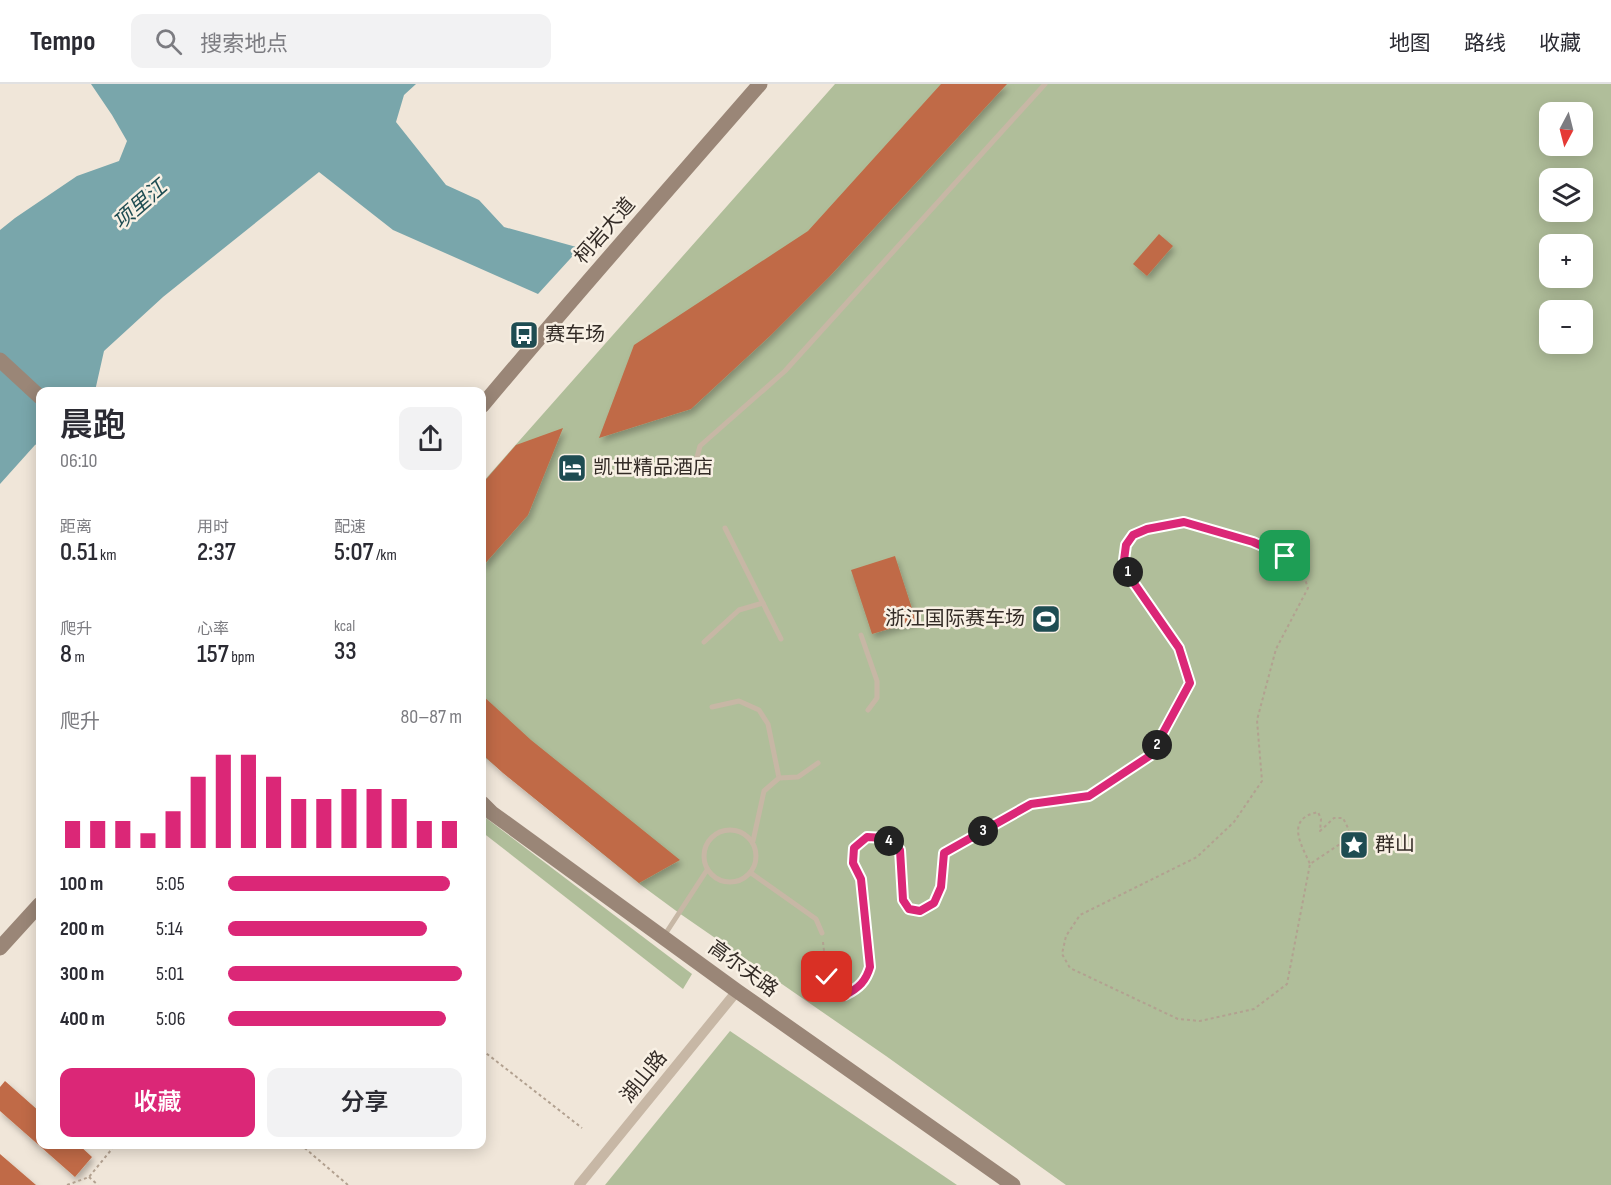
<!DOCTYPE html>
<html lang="zh">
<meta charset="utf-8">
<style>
:root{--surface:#fff;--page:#f2f2f3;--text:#2b2b33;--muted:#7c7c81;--line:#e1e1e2;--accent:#db2777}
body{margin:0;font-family:"Sofia Sans Condensed","Noto Sans SC",sans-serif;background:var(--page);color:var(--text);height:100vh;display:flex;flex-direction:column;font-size:22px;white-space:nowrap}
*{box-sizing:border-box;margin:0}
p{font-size:20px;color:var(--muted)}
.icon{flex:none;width:33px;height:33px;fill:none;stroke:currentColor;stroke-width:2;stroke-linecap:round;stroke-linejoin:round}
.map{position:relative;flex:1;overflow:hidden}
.drawer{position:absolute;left:36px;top:303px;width:450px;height:762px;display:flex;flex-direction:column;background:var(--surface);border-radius:12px;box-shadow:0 3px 15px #0003}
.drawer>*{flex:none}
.needle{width:39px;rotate:187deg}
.controls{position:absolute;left:1539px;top:18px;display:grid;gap:12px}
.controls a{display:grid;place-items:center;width:54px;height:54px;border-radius:12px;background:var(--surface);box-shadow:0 3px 15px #0003;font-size:30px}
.pin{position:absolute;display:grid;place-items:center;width:51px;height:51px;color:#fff;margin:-26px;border-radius:12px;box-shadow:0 3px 9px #0006}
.km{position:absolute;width:30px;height:30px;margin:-15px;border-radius:50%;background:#222;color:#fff;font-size:16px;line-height:30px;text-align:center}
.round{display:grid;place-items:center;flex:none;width:63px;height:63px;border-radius:12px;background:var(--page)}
.summary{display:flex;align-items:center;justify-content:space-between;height:102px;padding:0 24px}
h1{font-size:33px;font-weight:600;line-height:45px}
.stats{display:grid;grid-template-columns:repeat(3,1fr);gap:9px;height:102px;padding:6px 24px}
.stats div{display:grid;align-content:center}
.stats b{font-size:26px;font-weight:600}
.stats small{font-size:16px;font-weight:400}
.stats p{font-size:16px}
.chart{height:168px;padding:12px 24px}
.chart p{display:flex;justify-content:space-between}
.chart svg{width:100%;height:108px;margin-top:6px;stroke:var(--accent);stroke-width:6}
.cta{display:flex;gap:12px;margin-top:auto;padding:12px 24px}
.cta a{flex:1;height:69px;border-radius:12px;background:var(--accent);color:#fff;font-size:24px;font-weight:600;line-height:69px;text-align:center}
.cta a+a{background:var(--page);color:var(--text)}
ul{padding:0 24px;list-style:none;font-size:20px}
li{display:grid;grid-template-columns:96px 72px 1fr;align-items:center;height:45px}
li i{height:15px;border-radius:8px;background:var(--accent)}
header{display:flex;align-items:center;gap:36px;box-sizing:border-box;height:84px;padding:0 30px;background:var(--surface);border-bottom:2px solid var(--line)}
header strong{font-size:28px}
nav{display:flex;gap:33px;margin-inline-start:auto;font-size:21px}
.search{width:420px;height:54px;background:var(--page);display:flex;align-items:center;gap:15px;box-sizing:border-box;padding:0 21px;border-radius:12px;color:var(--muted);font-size:22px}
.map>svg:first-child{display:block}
.green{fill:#b0be9a;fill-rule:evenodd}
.water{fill:#79a6ab}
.building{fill:#c06b46;filter:url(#shadow)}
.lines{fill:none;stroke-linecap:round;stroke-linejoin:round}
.path{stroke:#b2a190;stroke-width:2;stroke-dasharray:3 3;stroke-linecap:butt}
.lane{stroke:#c7b7a5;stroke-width:5}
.street{stroke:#c7b7a5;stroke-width:10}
.secondary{stroke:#9a8677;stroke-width:15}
.route-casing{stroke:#fff;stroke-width:12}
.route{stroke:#db2777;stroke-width:8}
.labels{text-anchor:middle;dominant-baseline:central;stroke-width:5;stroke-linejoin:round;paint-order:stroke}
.street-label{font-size:20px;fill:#332b26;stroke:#f8f0e4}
.poi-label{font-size:20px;fill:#332b26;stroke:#f8f0e4;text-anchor:start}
.water-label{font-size:21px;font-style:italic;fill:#1e4c52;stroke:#f8f0e4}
</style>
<header>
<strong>Tempo</strong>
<div class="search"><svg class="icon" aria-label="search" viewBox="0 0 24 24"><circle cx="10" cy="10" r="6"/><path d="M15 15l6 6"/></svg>搜索地点</div>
<nav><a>地图</a><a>路线</a><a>收藏</a></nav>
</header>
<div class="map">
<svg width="1611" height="1101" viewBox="0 0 1611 1101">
<defs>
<filter id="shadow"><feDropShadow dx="2.5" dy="4.5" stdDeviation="3" flood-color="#0004"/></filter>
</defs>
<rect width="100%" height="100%" fill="#f0e6d9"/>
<g class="green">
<path d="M835,0H1611V1101H1066L886,972L679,829L641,801L482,671V399ZM1550,28H1582V62H1550ZM1550,94H1582V128H1550ZM1550,160H1582V194H1550ZM1550,226H1582V260H1550Z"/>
<path d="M482,731L692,890L683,905L482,748Z"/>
<path d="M730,947L957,1101H605Z"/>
</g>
<path class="water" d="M91,0H416L404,11L396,38L446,101L479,116L504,143L580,164L538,210L393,146L319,88L163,213L104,267L95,307L40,308V358L35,361L0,400V146L15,134L77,92L119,77L127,57L112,31Z"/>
<g class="building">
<path d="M941,0H1007L830,192L771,251L691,325L599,354L634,261L808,147Z"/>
<path d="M1159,150L1173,162L1147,192L1133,180Z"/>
<path d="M563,344L528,431L482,483V400L516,361Z"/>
<path d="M895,472L916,537L872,550L851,486Z"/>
<path d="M482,611L531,656L680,776L639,799L503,689L482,670Z"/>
<path d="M5,997L40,1028V1060H78L92,1073L75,1093L0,1027V1003Z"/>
<path d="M0,1070L36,1101H0Z"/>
</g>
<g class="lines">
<g class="path">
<path d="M823,858L827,893L835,906L845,911C858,904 866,897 870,883L861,795L853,779L854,764L867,753L885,754L900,766L903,816L909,825L920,827L934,819L941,803L944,769L1031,720L1089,712L1151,671L1190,599L1179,564L1131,495L1124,476L1126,461L1133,451L1147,445L1184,438L1253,458L1285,472L1303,489L1308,504L1276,565L1257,636L1262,697L1234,738L1197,773L1080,831L1066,852L1062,870L1070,884L1178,935L1200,937L1254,925L1287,900L1310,780L1343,758L1349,746L1343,734H1334L1320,747L1321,735L1318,728C1285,735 1301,760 1310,780"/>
<path d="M482,966L582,1044"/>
<path d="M300,1060L348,1101"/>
<path d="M89,1093L98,1101"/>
<path d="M67,1101L89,1093L116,1060"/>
</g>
<g class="lane">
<path d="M696,377L700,362L785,287L1045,0"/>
<path d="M725,444L781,555"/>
<path d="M861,551L877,597V614L868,626"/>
<path d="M704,558L739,526L763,519"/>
<path d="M712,623L739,617L759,626L768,640L779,694"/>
<circle cx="730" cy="772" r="26"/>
<path d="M753,757L764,707L779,694L798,693L818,679"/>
<path d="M751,789L816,835L822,849"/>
<path d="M664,852L707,786"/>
</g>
<path class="street" d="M579,1101L737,907"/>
<g class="secondary">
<path d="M0,276L40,313"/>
<path d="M482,322C573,213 667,107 760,0"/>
<path d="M482,719L492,729L737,907L1013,1101"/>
<path d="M0,864L40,820"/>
</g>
</g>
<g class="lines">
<g class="route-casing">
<path id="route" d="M827,893L835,906L845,911C859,904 866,897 870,883L861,795L853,779L854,764L867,753L885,754L900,766L903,816L909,825L920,827L934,819L941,803L944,769L1031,720L1089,712L1151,671L1190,599L1179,564L1131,495L1124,476L1126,461L1133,451L1147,445L1184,438L1253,458L1285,472"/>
</g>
<use href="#route" class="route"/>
</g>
<defs>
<g id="bus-square" transform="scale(1.5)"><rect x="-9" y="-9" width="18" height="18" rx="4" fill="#1e4c52" stroke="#f8f0e4"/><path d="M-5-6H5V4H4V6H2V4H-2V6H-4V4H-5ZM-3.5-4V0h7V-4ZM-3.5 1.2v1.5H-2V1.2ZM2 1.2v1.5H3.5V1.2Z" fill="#fff"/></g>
<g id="hotel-square" transform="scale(1.5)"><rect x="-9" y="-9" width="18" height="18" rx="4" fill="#1e4c52" stroke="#f8f0e4"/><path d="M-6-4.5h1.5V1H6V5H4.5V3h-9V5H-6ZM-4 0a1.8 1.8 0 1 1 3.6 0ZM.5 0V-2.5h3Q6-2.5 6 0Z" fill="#fff"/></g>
<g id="stadium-square" transform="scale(1.5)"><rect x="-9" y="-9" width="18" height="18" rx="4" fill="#1e4c52" stroke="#f8f0e4"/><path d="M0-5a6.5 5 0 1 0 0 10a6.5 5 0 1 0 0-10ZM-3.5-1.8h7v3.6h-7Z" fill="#fff"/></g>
<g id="sight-square" transform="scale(1.5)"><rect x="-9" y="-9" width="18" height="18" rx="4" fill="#1e4c52" stroke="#f8f0e4"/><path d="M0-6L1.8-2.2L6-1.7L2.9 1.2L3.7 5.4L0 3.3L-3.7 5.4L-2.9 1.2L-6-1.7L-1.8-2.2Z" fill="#fff"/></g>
</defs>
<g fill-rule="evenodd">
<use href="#bus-square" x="524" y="251"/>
<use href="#hotel-square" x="572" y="384"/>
<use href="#stadium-square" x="1046" y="535"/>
<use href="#sight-square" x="1354" y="761"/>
</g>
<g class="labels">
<g class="street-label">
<text transform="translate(605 147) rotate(-49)">柯岩大道</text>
<text transform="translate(743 885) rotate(36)">高尔夫路</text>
<text transform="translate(644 993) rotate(-51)">湖山路</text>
</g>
<g class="poi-label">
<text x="545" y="251">赛车场</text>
<text x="593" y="384">凯世精品酒店</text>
<text x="1025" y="535" text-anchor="end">浙江国际赛车场</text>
<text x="1375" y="761">群山</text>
</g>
<g class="water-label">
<text transform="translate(140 121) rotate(-41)">项里江</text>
</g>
</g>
</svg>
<div class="controls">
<a><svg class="needle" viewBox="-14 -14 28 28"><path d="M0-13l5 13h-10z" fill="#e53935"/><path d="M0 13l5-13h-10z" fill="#7c7c81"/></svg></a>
<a><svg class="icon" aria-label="layers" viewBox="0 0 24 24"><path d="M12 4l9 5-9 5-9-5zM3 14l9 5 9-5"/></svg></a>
<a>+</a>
<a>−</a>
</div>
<div class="pin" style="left:1285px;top:472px;background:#1e9e55"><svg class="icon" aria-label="arrive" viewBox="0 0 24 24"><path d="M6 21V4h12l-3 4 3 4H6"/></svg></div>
<div class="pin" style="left:827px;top:893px;background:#d93025"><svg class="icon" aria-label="check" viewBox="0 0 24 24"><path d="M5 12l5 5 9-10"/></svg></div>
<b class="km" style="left:1128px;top:488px">1</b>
<b class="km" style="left:1157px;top:661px">2</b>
<b class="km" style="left:983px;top:747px">3</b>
<b class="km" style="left:889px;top:757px">4</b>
<section class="drawer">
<div class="summary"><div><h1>晨跑</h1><p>06:10</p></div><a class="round"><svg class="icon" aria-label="share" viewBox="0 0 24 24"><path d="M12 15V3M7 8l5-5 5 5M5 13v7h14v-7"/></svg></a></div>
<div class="stats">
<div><p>距离</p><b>0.51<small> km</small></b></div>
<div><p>用时</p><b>2:37</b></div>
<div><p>配速</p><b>5:07<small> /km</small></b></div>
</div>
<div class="stats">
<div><p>爬升</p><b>8<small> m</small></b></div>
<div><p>心率</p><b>157<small> bpm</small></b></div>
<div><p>kcal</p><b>33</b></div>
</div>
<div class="chart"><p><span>爬升</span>80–87 m</p>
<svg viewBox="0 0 160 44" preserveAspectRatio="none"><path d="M5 44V33M15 44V33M25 44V33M35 44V38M45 44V29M55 44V15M65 44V6M75 44V6M85 44V15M95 44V24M105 44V24M115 44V20M125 44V20M135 44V24M145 44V33M155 44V33"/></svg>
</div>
<ul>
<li><b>100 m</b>5:05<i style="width:95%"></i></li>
<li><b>200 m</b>5:14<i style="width:85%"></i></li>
<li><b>300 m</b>5:01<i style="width:100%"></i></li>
<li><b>400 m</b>5:06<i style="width:93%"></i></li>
</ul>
<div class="cta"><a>收藏</a><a>分享</a></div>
</section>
</div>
